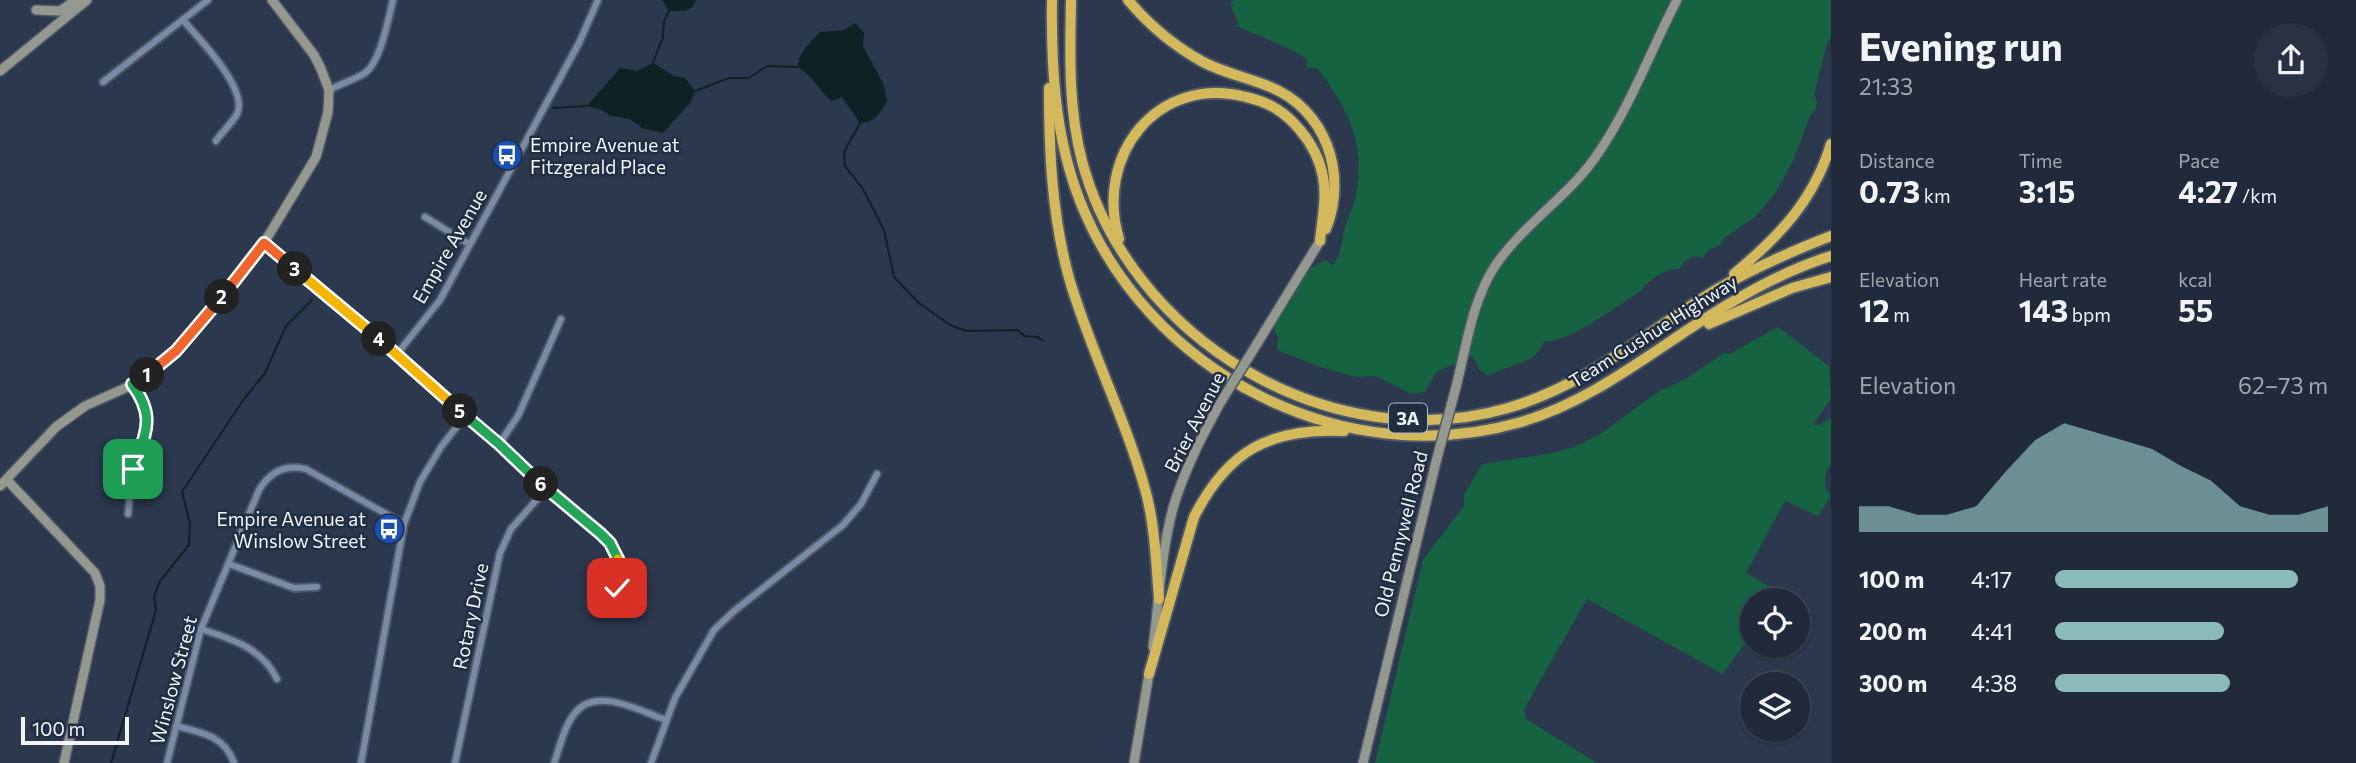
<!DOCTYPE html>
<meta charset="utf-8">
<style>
:root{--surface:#202a3a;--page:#283242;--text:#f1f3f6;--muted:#a2a7af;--line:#3d4654;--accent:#8bbbb9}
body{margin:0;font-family:Commissioner,sans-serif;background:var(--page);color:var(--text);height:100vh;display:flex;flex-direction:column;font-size:26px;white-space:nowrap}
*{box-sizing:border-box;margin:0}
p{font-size:23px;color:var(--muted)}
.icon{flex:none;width:38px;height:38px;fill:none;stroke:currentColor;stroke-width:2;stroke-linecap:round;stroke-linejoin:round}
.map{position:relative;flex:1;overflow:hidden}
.panel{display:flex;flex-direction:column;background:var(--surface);width:525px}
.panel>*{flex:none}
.tools{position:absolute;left:1740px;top:588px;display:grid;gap:14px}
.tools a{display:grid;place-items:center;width:70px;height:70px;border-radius:50%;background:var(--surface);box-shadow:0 2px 5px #0004,0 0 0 2px var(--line);font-size:35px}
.scale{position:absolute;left:21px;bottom:18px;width:108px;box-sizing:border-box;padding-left:7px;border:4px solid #f0f5fe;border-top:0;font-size:19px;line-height:24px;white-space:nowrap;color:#f0f5fe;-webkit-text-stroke:5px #212e42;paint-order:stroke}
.pin{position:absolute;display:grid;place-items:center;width:60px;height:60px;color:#fff;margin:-30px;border-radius:14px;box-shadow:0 4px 10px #0006}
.km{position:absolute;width:35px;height:35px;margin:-18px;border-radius:50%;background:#222;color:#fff;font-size:19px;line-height:35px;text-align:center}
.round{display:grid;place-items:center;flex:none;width:74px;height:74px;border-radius:37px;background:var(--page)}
.head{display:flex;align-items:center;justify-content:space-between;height:119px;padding:0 28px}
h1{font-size:38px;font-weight:700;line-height:52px}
.metrics{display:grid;grid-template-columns:repeat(3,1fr);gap:10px;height:119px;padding:7px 28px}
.metrics div{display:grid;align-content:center}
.metrics b{font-size:30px;font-weight:700}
.metrics small{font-size:19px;font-weight:400}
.metrics p{font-size:19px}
.chart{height:196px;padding:14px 28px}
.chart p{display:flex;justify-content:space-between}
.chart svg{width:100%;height:126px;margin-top:7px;fill:var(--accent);opacity:.7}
ul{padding:0 28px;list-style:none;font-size:23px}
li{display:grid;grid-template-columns:112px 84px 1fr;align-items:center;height:52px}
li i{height:18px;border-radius:9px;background:var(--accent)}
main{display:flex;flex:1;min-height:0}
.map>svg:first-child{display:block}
.green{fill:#166341}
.water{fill:#102125}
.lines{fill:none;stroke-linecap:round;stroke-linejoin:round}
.stream{stroke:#102125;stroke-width:2}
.street-casing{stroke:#4c5768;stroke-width:10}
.secondary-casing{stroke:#4c5768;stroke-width:12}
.highway-casing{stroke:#4c5768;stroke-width:14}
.street{stroke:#7b8aa3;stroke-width:6}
.secondary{stroke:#95988e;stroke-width:9}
.highway{stroke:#d3b95c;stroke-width:10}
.secondary-bridge-casing{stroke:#4c5768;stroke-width:12;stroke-linecap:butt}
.secondary-bridge{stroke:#95988e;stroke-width:9}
.split-1-casing{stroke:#fff;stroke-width:14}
.split-2-casing{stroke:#fff;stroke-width:14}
.split-3-casing{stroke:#fff;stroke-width:14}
.split-4-casing{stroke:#fff;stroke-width:14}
.split-5-casing{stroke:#fff;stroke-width:14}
.split-6-casing{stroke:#fff;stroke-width:14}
.split-7-casing{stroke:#fff;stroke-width:14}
.split-8-casing{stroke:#fff;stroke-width:14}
.split-1{stroke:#22a559;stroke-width:9}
.split-2{stroke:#f0652b;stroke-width:9}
.split-3{stroke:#f0652b;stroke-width:9}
.split-4{stroke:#f5b400;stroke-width:9}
.split-5{stroke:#f5b400;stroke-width:9}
.split-6{stroke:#22a559;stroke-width:9}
.split-7{stroke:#22a559;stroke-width:9}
.split-8{stroke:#f5b400;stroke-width:9}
.labels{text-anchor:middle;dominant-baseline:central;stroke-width:5;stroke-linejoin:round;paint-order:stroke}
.shield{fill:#212e42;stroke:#b2b9c6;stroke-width:2}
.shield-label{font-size:18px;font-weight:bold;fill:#f0f5fe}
.poi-label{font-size:19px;fill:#f0f5fe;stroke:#212e42;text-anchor:start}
.street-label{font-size:19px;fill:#f0f5fe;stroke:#212e42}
</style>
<main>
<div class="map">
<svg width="1831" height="763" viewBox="0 0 1831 763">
<rect width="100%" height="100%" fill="#2b384d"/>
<g class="green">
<path d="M1234,0H1831V36L1827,44L1814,95L1817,102L1815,110L1810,116L1794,159L1776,192L1755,217L1723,239L1721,245L1708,250L1703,258L1694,256L1684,262L1679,269C1666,268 1649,279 1642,290C1622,303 1567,344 1545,341C1542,345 1539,352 1535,355C1522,366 1502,367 1488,376L1479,369L1473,356L1436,372L1425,392L1412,394L1375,376L1356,377L1320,367L1277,350L1278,336L1273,329C1284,303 1298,272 1325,260L1333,265C1343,252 1341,239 1346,224C1349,214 1355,204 1356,193C1365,141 1348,108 1317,68L1306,67L1307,59C1285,45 1260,37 1237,26L1238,22L1230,5Z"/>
<path d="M1778,327L1829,366L1831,399L1813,425L1822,424L1831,417V464L1826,472L1825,486L1831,497L1818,516L1785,501L1746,573L1780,593L1775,600H1752V633L1723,674L1587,599L1524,709L1526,719L1597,763H1375L1423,560L1464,506V495L1482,464L1547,454L1574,447L1599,435L1659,391L1684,380L1724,353L1730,354Z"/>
</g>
<g class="water">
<path d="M662,0H696C692,13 681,11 669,11Z"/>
<path d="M855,23L864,33L863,46L883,83L887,101C880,113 875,123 860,123L842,97L831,101C819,90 812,75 798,67L799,58L806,47L820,32L844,30Z"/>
<path d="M653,63L674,76L685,78L695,91L690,103L663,133L642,128L630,119L611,116L602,110L587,106L620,68L637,71Z"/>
</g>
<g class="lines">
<g class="stream">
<path d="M653,63L663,37L664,21L669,11"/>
<path d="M695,91L729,78H749L767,66L798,67"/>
<path d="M553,108L587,106"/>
<path d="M860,123L844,152L845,166L863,189L884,230L894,277L919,303L950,325L966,331L1018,330L1024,336L1038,337L1043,341"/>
<path d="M111,763L156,610L154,597L160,581L189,545L190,523L182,492L244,399L265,373L286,326L312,300"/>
</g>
<g class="street-casing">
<g id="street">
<path d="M183,20C199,39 249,89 237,114C232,123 222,132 216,141"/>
<path d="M103,82L208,0"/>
<path d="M329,90C340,84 354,80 365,73C381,61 388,20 393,0"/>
<path d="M425,217L469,244"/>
<path d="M264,243C343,309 423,375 500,444C516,458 530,474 546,489C566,506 601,526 614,549C626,570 616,590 606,609"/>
<path d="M397,354L440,300L579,43L598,0"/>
<path d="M499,444L518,416L561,319"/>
<path d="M128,514C130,499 130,483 133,469C142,431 160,420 132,385"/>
<path d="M229,564L294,588L317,587"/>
<path d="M201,629C232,639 262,648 277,679"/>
<path d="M176,726C201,732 225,736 234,763"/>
<path d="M167,763L201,629L259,490C270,472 285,464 306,469L404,524"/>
<path d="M361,763L404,524L420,482L441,447L465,416"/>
<path d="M455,763L500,553L511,529L546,489"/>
<path d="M554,763C560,747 564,726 575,713C597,686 640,711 666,720"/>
<path d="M651,763L675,698L714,630L734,611L843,525L861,504L877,474"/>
</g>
</g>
<g class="secondary-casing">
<g id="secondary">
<path d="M36,10L60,11L76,0"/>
<path d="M0,71L87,0"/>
<path d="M1255,347L1320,241"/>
<path d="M1456,387C1466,348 1472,301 1495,266C1524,223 1571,195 1599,152C1631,105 1651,50 1677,0"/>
<path d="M7,480L95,573L100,586V600L64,763"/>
<path d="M0,486L56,427L85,406L132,385L176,351L192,334L264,243L316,157L328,112L329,90L321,69L314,55L272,0"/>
<path d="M1153,647C1159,601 1161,553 1173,508C1184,471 1201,438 1219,405"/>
<path d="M1134,763L1150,668"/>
<path d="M1363,763L1436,462"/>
</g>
</g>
<g class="highway-casing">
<g id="highway">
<path d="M1052,0C1051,68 1055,137 1080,201C1147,372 1342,474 1521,422C1583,404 1636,364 1689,329C1733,300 1780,272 1831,256"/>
<path d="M1071,0C1070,54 1068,108 1082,161C1129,338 1329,460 1508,408C1585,386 1647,332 1714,291C1751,269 1790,252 1831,236"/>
<path d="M1128,0C1149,25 1174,46 1203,62C1224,73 1246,77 1268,86C1326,108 1348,174 1326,229"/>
<path d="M1049,88C1049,152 1052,216 1069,278C1090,350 1125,417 1145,489C1155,524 1156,562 1159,599"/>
<path d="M1119,239C1094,155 1158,74 1246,97C1269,102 1285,112 1300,130C1311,143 1320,160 1323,177C1327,198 1322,220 1320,241"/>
<path d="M1734,274C1779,236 1813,202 1831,144"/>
<path d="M1709,324L1792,288L1831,277"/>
<path d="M1149,674L1194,517C1228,450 1270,428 1344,431"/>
</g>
</g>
<use href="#street" class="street"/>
<use href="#secondary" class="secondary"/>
<use href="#highway" class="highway"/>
<g class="secondary-bridge-casing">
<g id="secondary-bridge">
<path d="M1219,405L1255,347"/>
<path d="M1436,462L1456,387"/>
</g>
</g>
<use href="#secondary-bridge" class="secondary-bridge"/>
</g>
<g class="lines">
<g class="split-1-casing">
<path id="split-1" d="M133,469C145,433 157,418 132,384L147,375"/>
</g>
<g class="split-2-casing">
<path id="split-2" d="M147,375L176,351L222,297"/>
</g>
<g class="split-3-casing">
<path id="split-3" d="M222,297L264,243L295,269"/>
</g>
<g class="split-4-casing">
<path id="split-4" d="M295,269L379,339"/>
</g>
<g class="split-5-casing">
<path id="split-5" d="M379,339L460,411"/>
</g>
<g class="split-6-casing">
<path id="split-6" d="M460,411L499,444L541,484"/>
</g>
<g class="split-7-casing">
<path id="split-7" d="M541,484L601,534L610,543L618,559"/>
</g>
<g class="split-8-casing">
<path id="split-8" d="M617,588L620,573L618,559"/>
</g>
<use href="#split-1" class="split-1"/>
<use href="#split-2" class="split-2"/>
<use href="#split-3" class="split-3"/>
<use href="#split-4" class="split-4"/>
<use href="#split-5" class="split-5"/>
<use href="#split-6" class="split-6"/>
<use href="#split-7" class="split-7"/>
<use href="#split-8" class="split-8"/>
</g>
<defs>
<g id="bus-disc" transform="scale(1.575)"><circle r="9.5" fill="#1a4fb4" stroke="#212e42"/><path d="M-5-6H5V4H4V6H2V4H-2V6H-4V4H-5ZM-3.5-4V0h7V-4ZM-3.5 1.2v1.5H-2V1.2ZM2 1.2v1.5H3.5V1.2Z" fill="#fff"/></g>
</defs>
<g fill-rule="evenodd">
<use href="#bus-disc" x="507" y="155"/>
<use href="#bus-disc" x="389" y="529"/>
</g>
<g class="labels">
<rect class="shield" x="1389" y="403.5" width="38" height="29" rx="5"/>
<g class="shield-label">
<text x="1408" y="418">3A</text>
</g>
<g class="poi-label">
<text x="530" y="144">Empire Avenue at<tspan x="530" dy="22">Fitzgerald Place</tspan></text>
<text x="366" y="518" text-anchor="end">Empire Avenue at<tspan x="366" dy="22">Winslow Street</tspan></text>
</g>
<g class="street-label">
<text transform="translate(449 246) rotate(-60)">Empire Avenue</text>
<text transform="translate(1653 331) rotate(-32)">Team Gushue Highway</text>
<text transform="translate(1194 422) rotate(-63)">Brier Avenue</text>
<text transform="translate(1400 534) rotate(-76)">Old Pennywell Road</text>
<text transform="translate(470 616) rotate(-78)">Rotary Drive</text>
<text transform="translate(173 680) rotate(-75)">Winslow Street</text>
</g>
</g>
</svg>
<div class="tools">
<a><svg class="icon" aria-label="locate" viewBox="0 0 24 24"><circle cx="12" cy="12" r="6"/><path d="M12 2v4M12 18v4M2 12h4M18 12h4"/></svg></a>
<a><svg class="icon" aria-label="layers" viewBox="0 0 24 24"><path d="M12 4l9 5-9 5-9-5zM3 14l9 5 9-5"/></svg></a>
</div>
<div class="scale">100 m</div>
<div class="pin" style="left:133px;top:469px;background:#1e9e55"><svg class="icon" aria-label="arrive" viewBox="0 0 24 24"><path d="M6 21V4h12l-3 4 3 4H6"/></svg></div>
<div class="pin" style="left:617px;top:588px;background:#d93025"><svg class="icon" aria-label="check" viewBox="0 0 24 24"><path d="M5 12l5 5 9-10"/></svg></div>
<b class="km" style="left:147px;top:375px">1</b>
<b class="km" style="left:222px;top:297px">2</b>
<b class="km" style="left:295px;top:269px">3</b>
<b class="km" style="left:379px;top:339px">4</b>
<b class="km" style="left:460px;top:411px">5</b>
<b class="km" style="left:541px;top:484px">6</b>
</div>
<section class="panel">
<div class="head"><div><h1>Evening run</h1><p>21:33</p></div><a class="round"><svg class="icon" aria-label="share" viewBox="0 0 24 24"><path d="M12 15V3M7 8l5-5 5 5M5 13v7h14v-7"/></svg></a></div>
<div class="metrics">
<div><p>Distance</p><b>0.73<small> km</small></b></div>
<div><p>Time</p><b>3:15</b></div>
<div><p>Pace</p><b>4:27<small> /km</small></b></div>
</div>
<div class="metrics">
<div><p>Elevation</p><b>12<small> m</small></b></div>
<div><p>Heart rate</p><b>143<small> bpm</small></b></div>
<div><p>kcal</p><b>55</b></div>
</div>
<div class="chart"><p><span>Elevation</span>62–73 m</p>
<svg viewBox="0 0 160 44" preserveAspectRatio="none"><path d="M0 44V35L10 35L20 38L30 38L40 35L50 23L60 12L70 6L80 9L90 12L100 15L110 21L120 26L130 35L140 38L150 38L160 35V44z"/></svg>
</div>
<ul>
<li><b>100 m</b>4:17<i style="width:89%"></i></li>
<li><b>200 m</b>4:41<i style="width:62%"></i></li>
<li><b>300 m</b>4:38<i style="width:64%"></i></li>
</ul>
</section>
</main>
